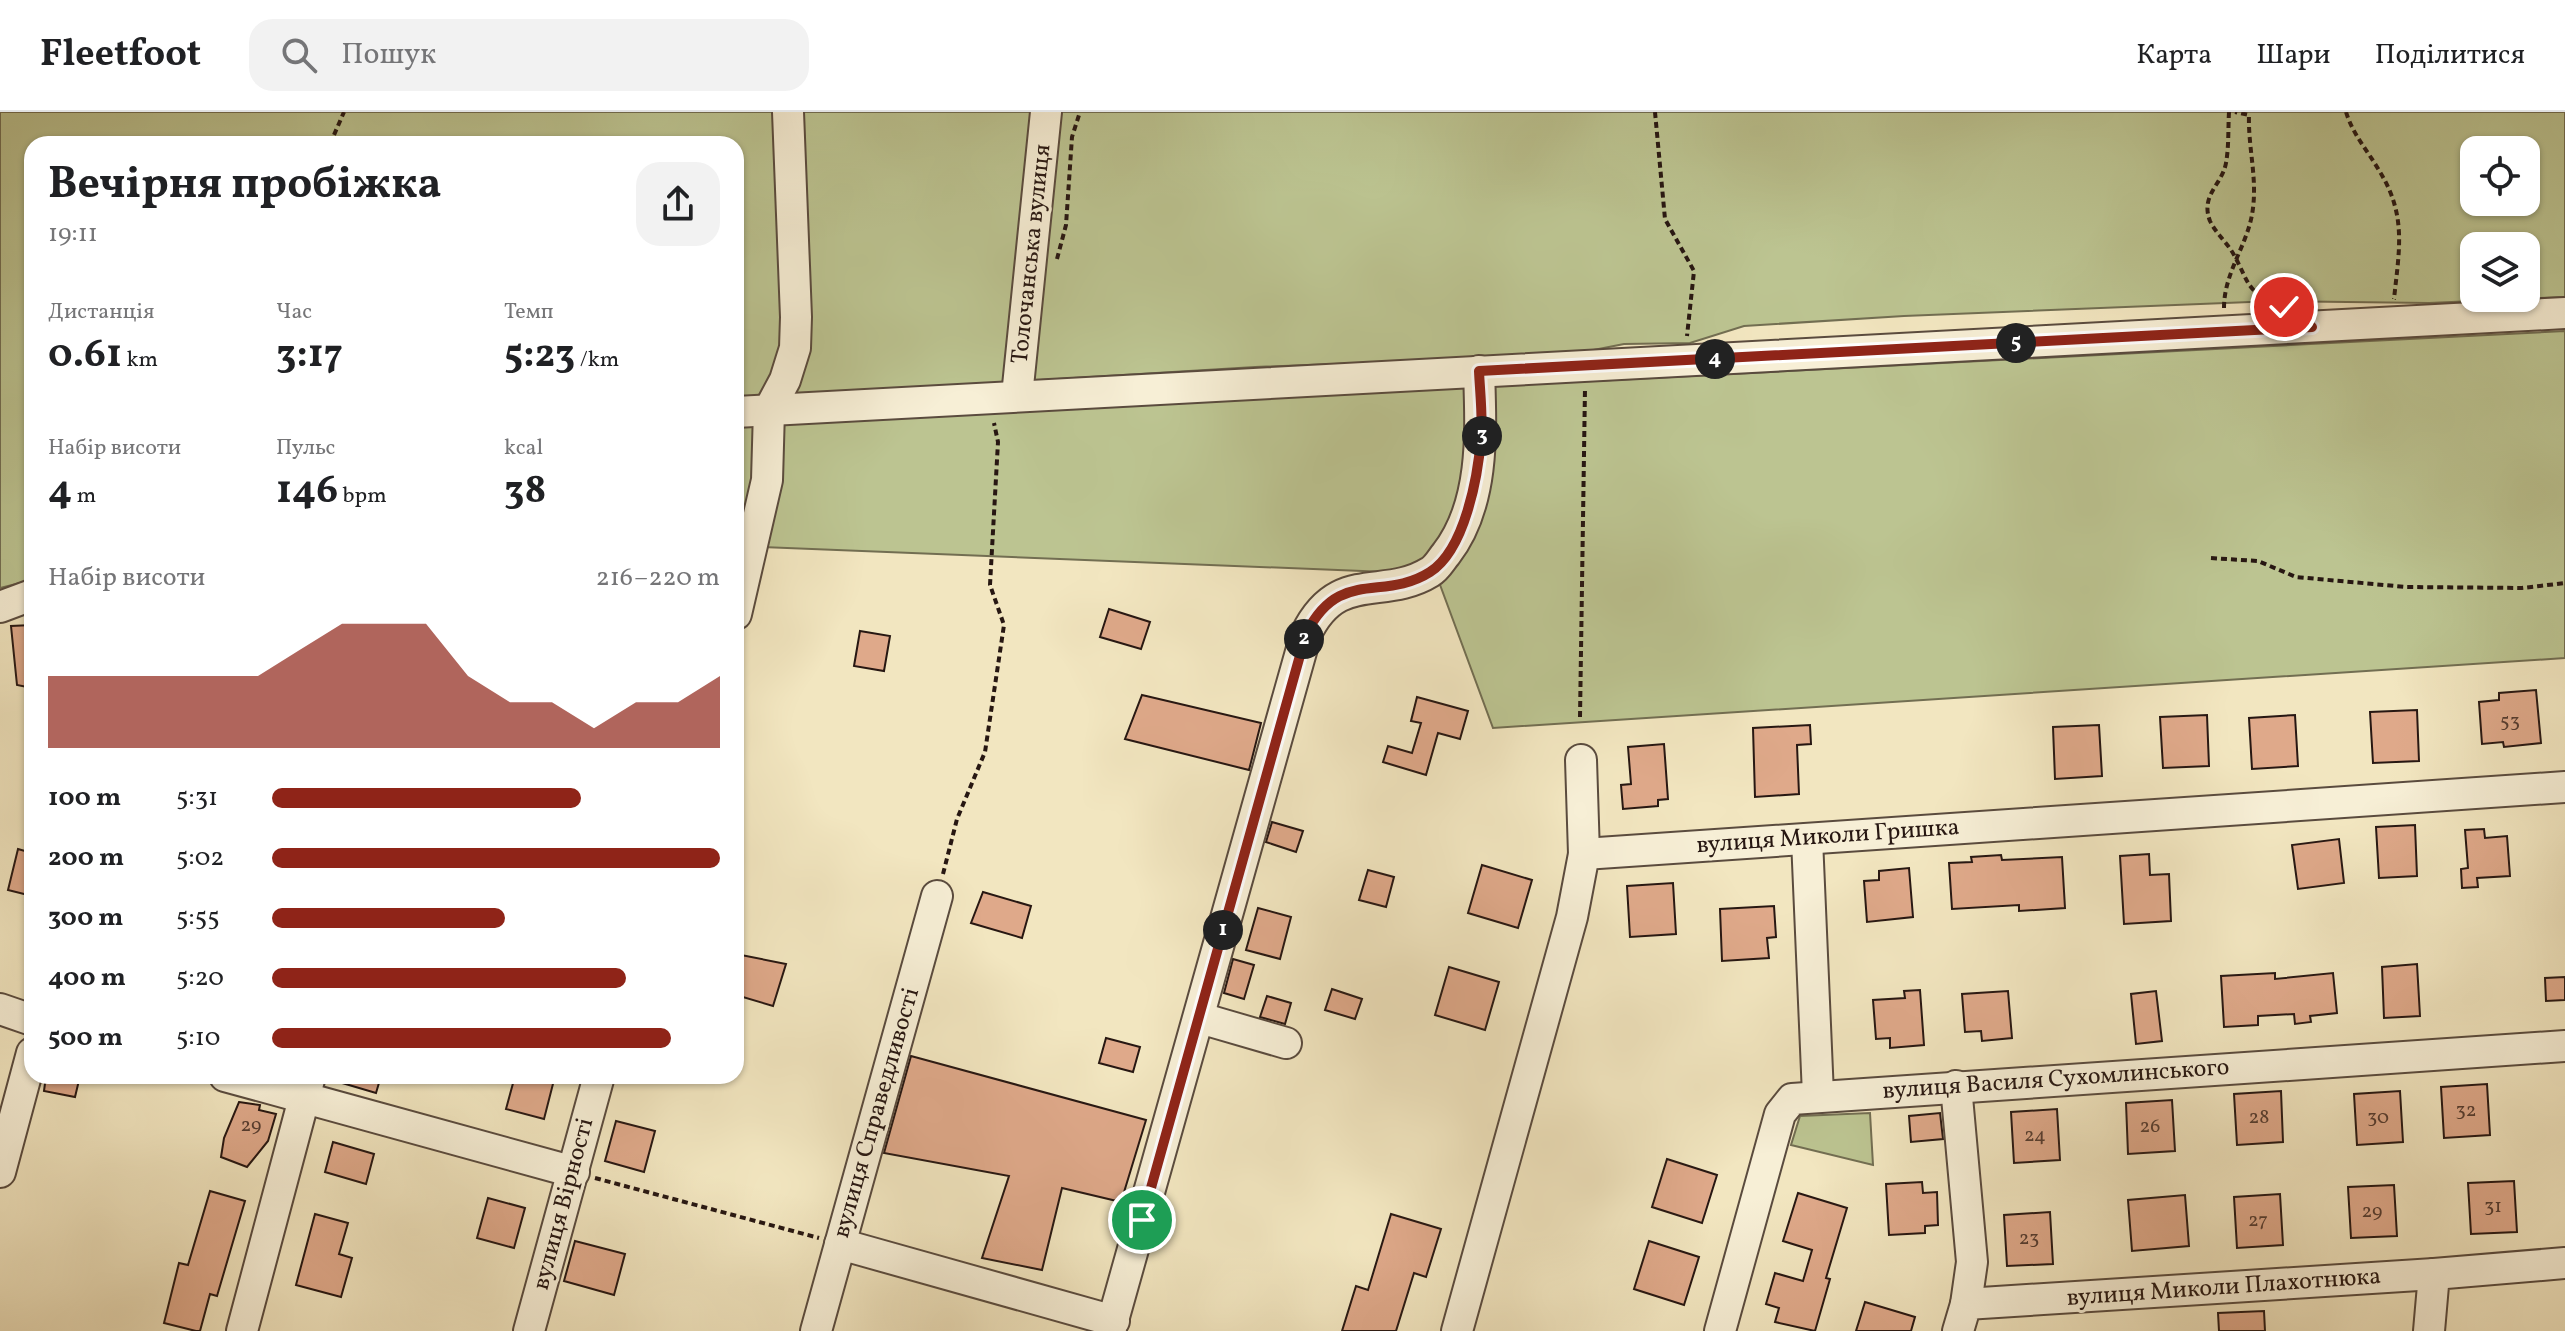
<!DOCTYPE html>
<html lang="uk">
<meta charset="utf-8">
<style>
:root{--surface:#fff;--page:#f2f2f2;--text:#202124;--muted:#757577;--line:#e0e0e0;--accent:#8f2418}
body{margin:0;font-family:Vollkorn,serif;background:var(--page);color:var(--text);height:100vh;display:flex;flex-direction:column;font-size:30px;white-space:nowrap}
*{box-sizing:border-box;margin:0}
p{font-size:26px;color:var(--muted)}
.icon{flex:none;width:44px;height:44px;fill:none;stroke:currentColor;stroke-width:2;stroke-linecap:round;stroke-linejoin:round}
.map{position:relative;flex:1;overflow:hidden}
.sheet{position:absolute;left:24px;top:24px;width:720px;height:948px;display:flex;flex-direction:column;background:var(--surface);border-radius:24px;box-shadow:0 2px 6px #0004}
.sheet>*{flex:none}
.controls{position:absolute;left:2460px;top:24px;display:grid;gap:16px}
.controls a{display:grid;place-items:center;width:80px;height:80px;border-radius:16px;background:var(--surface);box-shadow:0 2px 6px #0004;font-size:40px}
.pin{position:absolute;display:grid;place-items:center;width:68px;height:68px;color:#fff;margin:-34px;border:4px solid #fff;border-radius:50%;box-shadow:0 2px 8px #0007}
.km{position:absolute;width:40px;height:40px;margin:-20px;border-radius:50%;background:#222;color:#fff;font-size:22px;line-height:40px;text-align:center}
.round{display:grid;place-items:center;flex:none;width:84px;height:84px;border-radius:24px;background:var(--page)}
.overview{display:flex;align-items:center;justify-content:space-between;height:136px;padding:0 24px}
h1{font-size:44px;font-weight:700;line-height:60px}
.stats{display:grid;grid-template-columns:repeat(3,1fr);gap:12px;height:136px;padding:8px 24px}
.stats div{display:grid;align-content:center}
.stats b{font-size:40px;font-weight:700}
.stats small{font-size:22px;font-weight:400}
.stats p{font-size:22px}
.chart{height:224px;padding:16px 24px}
.chart p{display:flex;justify-content:space-between}
.chart svg{width:100%;height:144px;margin-top:8px;fill:var(--accent);opacity:.7}
ul{padding:0 24px;list-style:none;font-size:26px}
li{display:grid;grid-template-columns:128px 96px 1fr;align-items:center;height:60px}
li i{height:20px;border-radius:10px;background:var(--accent)}
header{display:flex;align-items:center;gap:48px;box-sizing:border-box;height:112px;padding:0 40px;background:var(--surface);border-bottom:2px solid var(--line)}
header strong{font-size:38px}
nav{display:flex;gap:44px;margin-inline-start:auto;font-size:28px}
.search{width:560px;height:72px;background:var(--page);display:flex;align-items:center;gap:20px;box-sizing:border-box;padding:0 28px;border-radius:24px;color:var(--muted);font-size:30px}
.map>svg:first-child{display:block}
.green{fill:#bcc491;stroke:#726e52;stroke-width:2;fill-rule:evenodd}
.building{fill:#dfa98a;stroke:#271712;stroke-width:2}
.lines{fill:none;stroke-linecap:round;stroke-linejoin:round}
.minor-casing{stroke:#5a4b3e;stroke-width:34}
.path{stroke:#271712;stroke-width:4;stroke-dasharray:6 4;stroke-linecap:butt}
.minor{stroke:#f7efd6;stroke-width:30}
.route-casing{stroke:#fff;stroke-width:16}
.route{stroke:#8f2418;stroke-width:10}
.labels{text-anchor:middle;dominant-baseline:central;stroke-width:6;stroke-linejoin:round;paint-order:stroke}
.number-label{font-size:20px;fill:#553c30}
.street-label{font-size:24px;fill:#271712;stroke:#f7efd6}
</style>
<header>
<strong>Fleetfoot</strong>
<div class="search"><svg class="icon" aria-label="search" viewBox="0 0 24 24"><circle cx="10" cy="10" r="6"/><path d="M15 15l6 6"/></svg>Пошук</div>
<nav><a>Карта</a><a>Шари</a><a>Поділитися</a></nav>
</header>
<div class="map">
<svg width="2565" height="1219" viewBox="0 0 2565 1219">
<rect width="100%" height="100%" fill="#f2e6c0"/>
<filter id="stains"><feTurbulence type="fractalNoise" baseFrequency=".0025" numOctaves="4"/><feColorMatrix values="0 0 0 0 .2 0 0 0 0 .09 0 0 0 0 .02 0 0 0 .5 -.17"/></filter>
<radialGradient id="worn" r=".72"><stop offset=".6" stop-color="#630" stop-opacity="0"/><stop offset="1" stop-color="#630" stop-opacity=".3"/></radialGradient>
<g class="green">
<path d="M0,0H1041L1010,268L1000,272L736,287V32H32V468L0,476Z"/>
<path d="M1054,0H2565V185L2429,191L2275,189L1904,204L1744,214L1690,231L1624,232L1568,243L1255,255L1024,269ZM2474,38H2526V90H2474ZM2474,134H2526V186H2474Z"/>
<path d="M2565,219V546L1493,616L1436,462L736,434V309L1465,272L1593,269Z"/>
<path d="M1870,1001L1873,1053L1791,1033L1800,1004Z"/>
</g>
<g class="building">
<path d="M1109,497L1150,510L1141,537L1100,525Z"/>
<path d="M32,513V576L17,573L11,514Z"/>
<path d="M860,519L890,524L884,559L854,554Z"/>
<path d="M2536,578L2541,631L2504,635L2503,630L2482,632L2479,590L2499,588V581Z"/>
<path d="M1142,583L1261,611L1249,658L1125,627Z"/>
<path d="M1417,585L1468,599L1460,627L1438,621L1426,663L1383,650L1388,634L1412,641L1421,611L1411,609Z"/>
<path d="M2417,598L2419,649L2373,651L2370,600Z"/>
<path d="M2207,603L2209,654L2163,656L2160,605Z"/>
<path d="M2295,603L2298,654L2252,657L2249,606Z"/>
<path d="M1810,613L1811,632L1797,633L1799,682L1755,685L1753,616Z"/>
<path d="M2099,613L2102,664L2055,667L2053,615Z"/>
<path d="M1664,632L1668,687L1658,688V694L1623,697L1621,673L1631,672L1628,635Z"/>
<path d="M1272,710L1303,719L1296,740L1266,730Z"/>
<path d="M2415,713L2417,764L2379,766L2376,715Z"/>
<path d="M2484,717L2485,726L2507,724L2510,764L2477,766L2478,775L2462,776L2461,757L2468,756L2465,718Z"/>
<path d="M2339,727L2344,771L2298,777L2292,733Z"/>
<path d="M18,737L32,741V784L8,778Z"/>
<path d="M2149,742L2150,763L2169,762L2171,809L2124,812L2120,744Z"/>
<path d="M2001,743L2002,748L2062,745L2065,796L2019,799V793L1952,797L1949,751L1972,750L1971,745Z"/>
<path d="M1482,753L1532,768L1518,816L1468,801Z"/>
<path d="M1909,756L1913,805L1867,810L1864,769L1879,768V759Z"/>
<path d="M1368,758L1394,765L1386,795L1359,788Z"/>
<path d="M1673,771L1676,822L1630,825L1627,774Z"/>
<path d="M983,780L1031,794L1022,826L971,811Z"/>
<path d="M1774,794L1776,825L1767,826L1769,846L1722,849L1720,797Z"/>
<path d="M1258,796L1291,805L1280,847L1246,838Z"/>
<path d="M736,842L786,852L773,894L736,883Z"/>
<path d="M1233,847L1254,853L1244,887L1224,881Z"/>
<path d="M2417,852L2420,904L2384,906L2382,855Z"/>
<path d="M1449,855L1499,870L1485,918L1435,903Z"/>
<path d="M2275,861V867L2333,861L2337,901L2310,904L2311,910L2295,912L2294,902L2258,904V913L2224,915L2221,864Z"/>
<path d="M2565,865V888L2546,889L2545,866Z"/>
<path d="M1332,877L1362,887L1355,907L1325,898Z"/>
<path d="M1920,878L1924,933L1890,936V926L1876,927L1873,888L1905,886L1904,879Z"/>
<path d="M2008,879L2012,926L1982,929L1981,919L1965,920L1962,882Z"/>
<path d="M2156,879L2162,929L2136,932L2131,882Z"/>
<path d="M1267,884L1291,891L1285,912L1260,905Z"/>
<path d="M1106,926L1140,935L1133,960L1099,951Z"/>
<path d="M911,944L1146,1008L1121,1090L1062,1076L1042,1158L982,1146L1009,1064L884,1041Z"/>
<path d="M46,964H80L75,985L44,979Z"/>
<path d="M333,964H381L376,981L332,968Z"/>
<path d="M515,964H555L544,1007L506,997Z"/>
<path d="M2487,972L2490,1023L2444,1026L2441,975Z"/>
<path d="M2281,979L2283,1030L2237,1033L2234,982Z"/>
<path d="M2400,979L2403,1030L2357,1033L2354,982Z"/>
<path d="M2172,988L2175,1039L2128,1042L2126,991Z"/>
<path d="M239,990L260,993L259,998L276,1002L268,1029L247,1055L221,1045L224,1026Z"/>
<path d="M2057,997L2060,1048L2014,1051L2011,1000Z"/>
<path d="M1940,1001L1943,1027L1911,1030L1909,1004Z"/>
<path d="M616,1009L655,1019L644,1060L605,1049Z"/>
<path d="M333,1030L374,1042L366,1072L325,1060Z"/>
<path d="M1667,1047L1717,1063L1702,1111L1652,1095Z"/>
<path d="M2514,1069L2517,1120L2471,1122L2468,1071Z"/>
<path d="M1922,1070L1923,1081L1937,1080L1938,1113L1925,1114V1121L1889,1123L1886,1072Z"/>
<path d="M2394,1073L2397,1124L2351,1126L2348,1075Z"/>
<path d="M210,1079L245,1089L217,1184L210,1182L200,1219H196L164,1211L179,1151L188,1153Z"/>
<path d="M1798,1081L1847,1096L1826,1166L1830,1167L1815,1219L1775,1210L1779,1196L1766,1192L1775,1161L1803,1169L1812,1138L1783,1129Z"/>
<path d="M2280,1082L2283,1133L2237,1136L2234,1085Z"/>
<path d="M2185,1083L2189,1134L2132,1139L2128,1088Z"/>
<path d="M488,1086L525,1096L514,1136L477,1126Z"/>
<path d="M2050,1100L2053,1152L2007,1154L2004,1103Z"/>
<path d="M315,1102L348,1111L339,1142L352,1146L341,1185L296,1173Z"/>
<path d="M1391,1102L1441,1117L1426,1165L1414,1161L1396,1219H1342L1356,1174L1368,1178Z"/>
<path d="M575,1129L625,1142L614,1183L564,1169Z"/>
<path d="M1649,1129L1699,1145L1684,1193L1634,1177Z"/>
<path d="M1865,1190L1915,1205L1911,1219H1856Z"/>
<path d="M2264,1199L2265,1219H2219L2218,1201Z"/>
</g>
<g class="lines">
<g class="minor-casing">
<g id="minor">
<path d="M1017,284L1046,0"/>
<path d="M736,300L2565,201"/>
<path d="M0,495L32,483"/>
<path d="M736,502L767,368L769,298L785,268L795,236L796,205L788,0"/>
<path d="M1581,648L1584,742"/>
<path d="M1807,727L1818,983"/>
<path d="M0,897L32,908"/>
<path d="M1200,906L1286,931"/>
<path d="M225,964L574,1060"/>
<path d="M1956,974L1972,1150L1966,1192"/>
<path d="M0,1060L32,941"/>
<path d="M840,1132L1114,1209"/>
<path d="M242,1219L310,964"/>
<path d="M529,1219L599,964"/>
<path d="M816,1219L937,784"/>
<path d="M1110,1219L1306,522C1338,456 1383,489 1430,460C1437,456 1441,448 1446,442C1485,392 1481,319 1479,259"/>
<path d="M1457,1219L1572,805L1584,742L2565,675"/>
<path d="M1720,1219L1780,1002L1792,987L2565,934"/>
<path d="M1958,1219L1966,1192L2434,1162"/>
<path d="M2429,1219L2434,1162L2565,1151"/>
</g>
</g>
<g class="path">
<path d="M1655,0L1665,107L1694,159L1687,224"/>
<path d="M2229,0C2228,17 2229,34 2226,51C2222,73 2200,83 2210,109C2216,122 2229,132 2235,145C2248,168 2246,179 2274,191"/>
<path d="M2346,0C2353,23 2368,39 2380,60C2407,104 2399,139 2394,187"/>
<path d="M330,32L344,0"/>
<path d="M1057,147L1066,113L1072,25L1080,0"/>
<path d="M2224,196C2224,159 2249,132 2253,96C2257,64 2248,35 2249,3L2235,0"/>
<path d="M2211,446L2258,449L2296,465L2406,475L2522,476L2565,471"/>
<path d="M1580,605L1585,276"/>
<path d="M943,762L957,707L985,640L1004,513L990,473L998,330L994,311"/>
<path d="M595,1066L819,1126"/>
</g>
<use href="#minor" class="minor"/>
</g>
<g class="lines">
<g class="route-casing">
<path id="route" d="M1142,1108L1306,522C1339,455 1383,490 1430,460C1465,438 1478,364 1481,326C1483,305 1480,281 1479,259L2312,215L2284,195"/>
</g>
<use href="#route" class="route"/>
</g>
<g class="labels">
<g class="number-label">
<text x="2510" y="610">53</text>
<text x="2466" y="999">32</text>
<text x="2259" y="1006">28</text>
<text x="2378" y="1006">30</text>
<text x="251" y="1014">29</text>
<text x="2150" y="1015">26</text>
<text x="2035" y="1024">24</text>
<text x="2493" y="1095">31</text>
<text x="2372" y="1100">29</text>
<text x="2258" y="1109">27</text>
<text x="2029" y="1127">23</text>
</g>
<g class="street-label">
<text transform="translate(1032 142) rotate(-84)">Толочанська вулиця</text>
<text transform="translate(1828 725) rotate(-4)">вулиця Миколи Гришка</text>
<text transform="translate(2056 968) rotate(-4)">вулиця Василя Сухомлинського</text>
<text transform="translate(877 1001) rotate(-74)">вулиця Справедливості</text>
<text transform="translate(564 1092) rotate(-75)">вулиця Вірності</text>
<text transform="translate(2224 1176) rotate(-4)">вулиця Миколи Плахотнюка</text>
</g>
</g>
<rect width="100%" height="100%" filter="url(#stains)"/>
<rect width="100%" height="100%" fill="url(#worn)"/>
</svg>
<div class="controls">
<a><svg class="icon" aria-label="locate" viewBox="0 0 24 24"><circle cx="12" cy="12" r="6"/><path d="M12 2v4M12 18v4M2 12h4M18 12h4"/></svg></a>
<a><svg class="icon" aria-label="layers" viewBox="0 0 24 24"><path d="M12 4l9 5-9 5-9-5zM3 14l9 5 9-5"/></svg></a>
</div>
<div class="pin" style="left:1142px;top:1108px;background:#1e9e55"><svg class="icon" aria-label="arrive" viewBox="0 0 24 24"><path d="M6 21V4h12l-3 4 3 4H6"/></svg></div>
<div class="pin" style="left:2284px;top:195px;background:#d93025"><svg class="icon" aria-label="check" viewBox="0 0 24 24"><path d="M5 12l5 5 9-10"/></svg></div>
<b class="km" style="left:1223px;top:818px">1</b>
<b class="km" style="left:1304px;top:527px">2</b>
<b class="km" style="left:1482px;top:324px">3</b>
<b class="km" style="left:1715px;top:247px">4</b>
<b class="km" style="left:2016px;top:231px">5</b>
<section class="sheet">
<div class="overview"><div><h1>Вечірня пробіжка</h1><p>19:11</p></div><a class="round"><svg class="icon" aria-label="share" viewBox="0 0 24 24"><path d="M12 15V3M7 8l5-5 5 5M5 13v7h14v-7"/></svg></a></div>
<div class="stats">
<div><p>Дистанція</p><b>0.61<small> km</small></b></div>
<div><p>Час</p><b>3:17</b></div>
<div><p>Темп</p><b>5:23<small> /km</small></b></div>
</div>
<div class="stats">
<div><p>Набір висоти</p><b>4<small> m</small></b></div>
<div><p>Пульс</p><b>146<small> bpm</small></b></div>
<div><p>kcal</p><b>38</b></div>
</div>
<div class="chart"><p><span>Набір висоти</span>216–220 m</p>
<svg viewBox="0 0 160 44" preserveAspectRatio="none"><path d="M0 44V22L10 22L20 22L30 22L40 22L50 22L60 14L70 6L80 6L90 6L100 22L110 30L120 30L130 38L140 30L150 30L160 22V44z"/></svg>
</div>
<ul>
<li><b>100 m</b>5:31<i style="width:69%"></i></li>
<li><b>200 m</b>5:02<i style="width:100%"></i></li>
<li><b>300 m</b>5:55<i style="width:52%"></i></li>
<li><b>400 m</b>5:20<i style="width:79%"></i></li>
<li><b>500 m</b>5:10<i style="width:89%"></i></li>
</ul>
</section>
</div>
